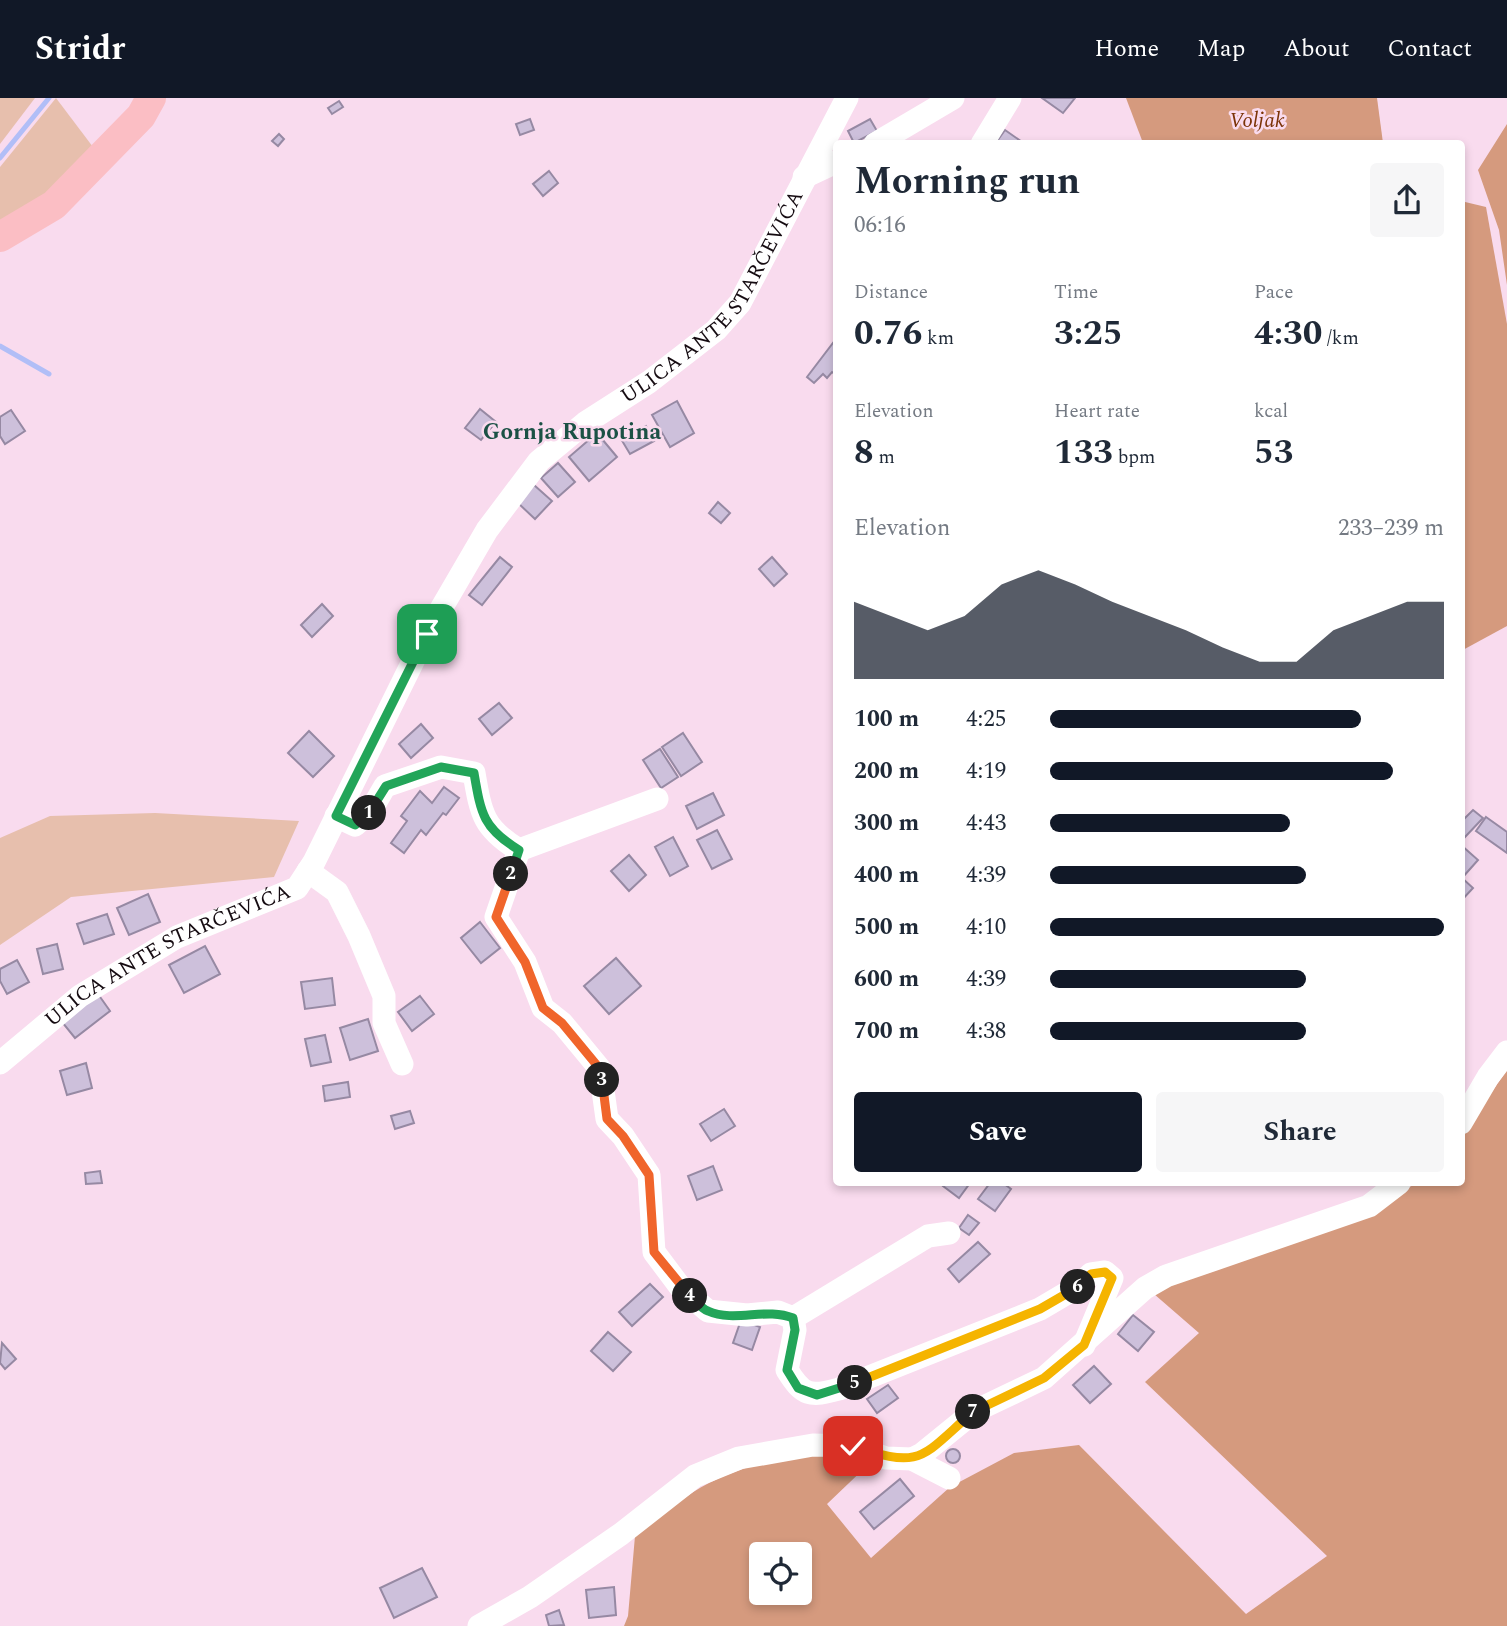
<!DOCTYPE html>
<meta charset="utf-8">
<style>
:root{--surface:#fff;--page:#f6f6f7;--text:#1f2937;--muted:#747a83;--accent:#111827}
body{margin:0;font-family:Spectral,serif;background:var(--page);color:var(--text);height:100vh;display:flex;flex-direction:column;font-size:26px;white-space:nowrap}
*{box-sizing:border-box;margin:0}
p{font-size:23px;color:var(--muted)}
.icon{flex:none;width:38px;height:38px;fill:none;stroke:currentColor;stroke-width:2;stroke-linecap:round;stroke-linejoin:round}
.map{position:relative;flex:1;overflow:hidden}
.sheet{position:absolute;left:833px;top:42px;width:632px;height:1046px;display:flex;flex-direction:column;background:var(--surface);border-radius:7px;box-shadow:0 4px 10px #0003}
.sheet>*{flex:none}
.controls{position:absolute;left:749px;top:1444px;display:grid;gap:14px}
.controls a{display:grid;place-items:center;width:63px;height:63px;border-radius:7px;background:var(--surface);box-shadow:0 4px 10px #0003;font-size:35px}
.pin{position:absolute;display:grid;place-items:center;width:60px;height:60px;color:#fff;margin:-30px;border-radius:14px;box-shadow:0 4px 10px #0006}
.km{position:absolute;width:35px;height:35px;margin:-18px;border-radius:50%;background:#222;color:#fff;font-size:19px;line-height:35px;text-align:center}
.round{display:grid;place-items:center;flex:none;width:74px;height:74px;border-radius:7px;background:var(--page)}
.headline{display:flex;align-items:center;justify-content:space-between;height:119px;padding:0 21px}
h1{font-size:38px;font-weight:700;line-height:52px}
.metrics{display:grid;grid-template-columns:repeat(3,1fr);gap:10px;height:119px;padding:7px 21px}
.metrics div{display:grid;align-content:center}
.metrics b{font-size:35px;font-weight:700}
.metrics small{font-size:19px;font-weight:400}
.metrics p{font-size:19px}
.chart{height:196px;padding:14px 21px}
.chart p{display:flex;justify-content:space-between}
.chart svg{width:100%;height:126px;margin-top:7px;fill:var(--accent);opacity:.7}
.cta{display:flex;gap:14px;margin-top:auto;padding:14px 21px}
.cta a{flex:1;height:80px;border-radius:7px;background:var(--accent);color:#fff;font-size:28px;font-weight:700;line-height:80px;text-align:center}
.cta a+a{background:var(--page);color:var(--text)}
ul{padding:0 21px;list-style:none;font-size:23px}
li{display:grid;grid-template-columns:112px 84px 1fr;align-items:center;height:52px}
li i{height:18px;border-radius:9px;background:var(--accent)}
header{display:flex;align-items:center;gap:42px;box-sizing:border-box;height:98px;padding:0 35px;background:var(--accent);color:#fff}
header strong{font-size:33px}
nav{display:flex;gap:38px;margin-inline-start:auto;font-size:24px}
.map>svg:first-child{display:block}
.green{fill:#e7bfad}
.forest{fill:#d59a7e;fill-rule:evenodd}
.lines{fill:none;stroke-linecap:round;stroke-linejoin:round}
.stream{stroke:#b1bef7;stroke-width:5}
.building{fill:#cdc0db;stroke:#9689a3;stroke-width:2}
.minor{stroke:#fff;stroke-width:23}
.major{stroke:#fbbec4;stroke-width:30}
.split-1-casing{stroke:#fff;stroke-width:14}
.split-2-casing{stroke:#fff;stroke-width:14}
.split-3-casing{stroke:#fff;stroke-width:14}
.split-4-casing{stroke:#fff;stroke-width:14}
.split-5-casing{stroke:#fff;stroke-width:14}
.split-6-casing{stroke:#fff;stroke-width:14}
.split-7-casing{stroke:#fff;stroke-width:14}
.split-8-casing{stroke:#fff;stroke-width:14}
.split-1{stroke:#22a559;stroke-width:9}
.split-2{stroke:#22a559;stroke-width:9}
.split-3{stroke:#f0652b;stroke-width:9}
.split-4{stroke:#f0652b;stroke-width:9}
.split-5{stroke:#22a559;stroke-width:9}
.split-6{stroke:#f5b400;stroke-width:9}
.split-7{stroke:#f5b400;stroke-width:9}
.split-8{stroke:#f5b400;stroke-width:9}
.labels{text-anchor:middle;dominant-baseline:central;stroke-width:5;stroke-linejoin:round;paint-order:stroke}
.park-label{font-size:21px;font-style:italic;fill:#7b3307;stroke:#f9dbee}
.street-label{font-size:21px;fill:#150b11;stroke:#f9dbee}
.neighbourhood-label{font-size:23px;font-weight:bold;fill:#1b5145;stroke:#f9dbee}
</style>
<header>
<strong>Stridr</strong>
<nav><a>Home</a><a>Map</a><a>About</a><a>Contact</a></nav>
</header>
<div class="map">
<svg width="1507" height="1528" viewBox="0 0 1507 1528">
<rect width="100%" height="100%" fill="#f9dbee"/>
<g class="green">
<path d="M0,0H35L0,46Z"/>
<path d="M56,0L96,53L52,93L0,126V69Z"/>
<path d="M155,715L299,723L274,779L71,799L0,847V740L50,718Z"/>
</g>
<g class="forest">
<path d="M1126,0H1377L1383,45H1143Z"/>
<path d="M1507,26V187L1499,132L1478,72Z"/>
<path d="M1461,103L1486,109L1507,226V528L1461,553Z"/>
<path d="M1507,972V1528H624L628,1518L635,1438C658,1421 683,1398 709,1385C758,1361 819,1348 871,1364L827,1406L871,1460L950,1389L1014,1355L1079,1347L1246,1516L1327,1458L1145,1284L1199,1235L1154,1196L1186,1178L1376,1111L1416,1085H1461V1038ZM761,1456H800V1494H761Z"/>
</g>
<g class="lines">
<g class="stream">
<path d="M0,60L49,0"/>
<path d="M0,248L49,276"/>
</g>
</g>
<g class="building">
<path d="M1042,0H1075L1063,15Z"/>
<path d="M339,3L343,9L332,16L328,10Z"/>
<path d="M530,21L534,32L520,37L516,26Z"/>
<path d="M870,21L877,33L854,45L848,33Z"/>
<path d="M1005,32L1025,46H995Z"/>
<path d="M279,36L284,41L278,48L272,43Z"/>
<path d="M549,73L558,85L543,98L533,86Z"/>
<path d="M836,241V277L832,274L827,280L823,276L814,285L807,279Z"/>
<path d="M677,303L694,335L670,349L652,317Z"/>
<path d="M480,311L496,324L481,342L465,330Z"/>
<path d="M11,312L25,333L5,346L0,338V319Z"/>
<path d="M646,328L654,343L630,356L621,341Z"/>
<path d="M597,335L617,359L589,383L569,359Z"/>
<path d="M558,365L575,384L558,399L541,380Z"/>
<path d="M534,387L552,403L535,421L518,405Z"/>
<path d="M718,404L730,415L721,425L709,415Z"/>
<path d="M500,459L512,469L482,507L469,497Z"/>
<path d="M772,459L787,476L774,488L759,471Z"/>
<path d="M322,506L333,518L312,539L301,527Z"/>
<path d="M499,605L512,620L492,637L479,621Z"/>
<path d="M421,626L433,640L411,660L399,646Z"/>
<path d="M309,633L334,658L313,679L288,655Z"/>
<path d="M683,635L702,664L681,678L662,649Z"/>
<path d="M660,651L678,679L661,690L643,662Z"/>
<path d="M444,689L459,700L446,717L443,715L426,737L421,732L404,755L391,745L407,723L401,718L420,693L432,705Z"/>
<path d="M713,695L724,717L697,731L686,708Z"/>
<path d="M1473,712L1483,720L1465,739L1461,735V724Z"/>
<path d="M1486,719L1507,734V755L1476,733Z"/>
<path d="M717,732L732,761L712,771L697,742Z"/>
<path d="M673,739L688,768L670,778L655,749Z"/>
<path d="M1461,747L1478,762L1462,780L1473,790L1461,803Z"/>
<path d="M629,757L646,777L629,793L611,773Z"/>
<path d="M148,796L160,824L129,837L117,810Z"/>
<path d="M107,816L114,836L84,846L77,826Z"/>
<path d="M480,824L500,850L481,865L461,840Z"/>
<path d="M57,846L63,871L43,876L37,851Z"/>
<path d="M205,848L220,876L184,895L169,867Z"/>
<path d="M616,860L641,888L609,916L584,888Z"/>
<path d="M17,862L29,884L7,896L0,883V871Z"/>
<path d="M332,880L335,907L305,911L301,884Z"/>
<path d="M98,896L110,913L75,940L62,924Z"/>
<path d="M420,898L434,916L412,933L398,914Z"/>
<path d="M368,921L378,953L350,962L340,930Z"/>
<path d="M325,937L331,964L311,968L305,941Z"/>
<path d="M86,965L92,990L67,997L60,973Z"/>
<path d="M348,984L350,999L325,1003L323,988Z"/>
<path d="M724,1011L735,1028L711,1043L700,1026Z"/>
<path d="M410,1013L414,1025L395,1031L391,1018Z"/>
<path d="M713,1068L722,1092L697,1102L688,1078Z"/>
<path d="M100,1073L102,1085L86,1086L85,1075Z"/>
<path d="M945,1085H970L959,1100L943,1088Z"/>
<path d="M990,1085H1003L1011,1091L995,1113L978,1101Z"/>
<path d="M968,1117L979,1125L969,1137L959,1130Z"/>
<path d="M978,1144L990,1156L959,1184L948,1171Z"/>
<path d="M650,1186L663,1199L632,1228L619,1214Z"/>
<path d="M1133,1217L1154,1234L1138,1253L1118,1236Z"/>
<path d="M741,1222L760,1229L752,1252L733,1245Z"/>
<path d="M608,1234L631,1254L613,1273L591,1253Z"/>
<path d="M2,1245L16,1261L5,1271L0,1265Z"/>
<path d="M1094,1268L1111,1286L1090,1305L1073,1287Z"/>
<path d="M888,1287L898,1300L877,1315L867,1301Z"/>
<circle cx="953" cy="1358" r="7"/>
<path d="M900,1381L914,1398L874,1431L860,1414Z"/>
<path d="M422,1470L437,1499L394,1520L380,1490Z"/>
<path d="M614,1489L616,1517L589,1520L586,1492Z"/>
<path d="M559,1512L564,1527L549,1528L546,1517Z"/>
</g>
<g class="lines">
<g class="minor">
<path d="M875,46L953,0"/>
<path d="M982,46L1010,0"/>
<path d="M804,79L836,64"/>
<path d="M336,718L355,727L370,714L385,688L441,669L474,675C481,716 483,730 519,752L496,819L525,864L543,910L562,925L600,971L607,1021L623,1038L649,1077L654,1154L681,1190L708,1213L747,1217L778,1214L793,1220L795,1232L787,1272C803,1298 810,1299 839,1291L1040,1211L1079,1188L1091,1176L1105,1174L1112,1180L1084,1247"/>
<path d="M519,752L657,701"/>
<path d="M308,773L337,794L359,838L384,898V925L402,966"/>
<path id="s1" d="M0,965L80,898L177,839L297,790L314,764L427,535L487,432L539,363L585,325L649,284L716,232L740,205L847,0"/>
<path d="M1461,1025L1488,979L1507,954"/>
<path d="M793,1220L928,1138L949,1135"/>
<path d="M912,1361L922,1356L975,1313L1044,1280L1145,1190L1166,1178L1369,1108L1399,1085"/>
<path d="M479,1528L530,1499L621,1436L695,1378L739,1360L813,1347L853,1348L886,1360L912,1361L949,1380"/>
</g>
<path class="major" d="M0,139L54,107L141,18L151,0"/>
</g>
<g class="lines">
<g class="split-1-casing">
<path id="split-1" d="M369,715L355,727L336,718L427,536"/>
</g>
<g class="split-2-casing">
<path id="split-2" d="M369,715L386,688L441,669L474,675C481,716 483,730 519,752L511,776"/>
</g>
<g class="split-3-casing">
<path id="split-3" d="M511,776L496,819L525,864L543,910L562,925L600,971L602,982"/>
</g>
<g class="split-4-casing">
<path id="split-4" d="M602,982L607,1021L623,1038L649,1077L654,1154L690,1198"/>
</g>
<g class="split-5-casing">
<path id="split-5" d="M690,1198C695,1203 702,1211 708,1213C735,1225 766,1209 793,1220L795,1232L787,1272L798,1290L817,1297L855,1285"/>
</g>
<g class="split-6-casing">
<path id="split-6" d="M855,1285L1040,1211L1078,1189"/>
</g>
<g class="split-7-casing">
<path id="split-7" d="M973,1314L1044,1280L1084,1247L1112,1180L1105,1174L1091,1176L1078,1189"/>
</g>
<g class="split-8-casing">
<path id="split-8" d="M853,1348C923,1372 921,1359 973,1314"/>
</g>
<use href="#split-1" class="split-1"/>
<use href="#split-2" class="split-2"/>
<use href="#split-3" class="split-3"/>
<use href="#split-4" class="split-4"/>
<use href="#split-5" class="split-5"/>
<use href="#split-6" class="split-6"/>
<use href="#split-7" class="split-7"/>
<use href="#split-8" class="split-8"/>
</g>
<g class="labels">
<g class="park-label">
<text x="1257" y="23">Voljak</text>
</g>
<g class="street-label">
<text stroke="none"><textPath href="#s1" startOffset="1083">ULICA ANTE STARČEVIĆA</textPath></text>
<text stroke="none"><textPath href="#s1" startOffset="201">ULICA ANTE STARČEVIĆA</textPath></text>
</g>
<g class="neighbourhood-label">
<text x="572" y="334">Gornja Rupotina</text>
</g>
</g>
</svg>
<div class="controls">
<a><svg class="icon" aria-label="locate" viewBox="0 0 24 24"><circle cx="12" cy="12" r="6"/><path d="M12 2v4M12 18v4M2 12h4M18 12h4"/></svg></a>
</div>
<div class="pin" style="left:427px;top:536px;background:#1e9e55"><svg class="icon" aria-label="arrive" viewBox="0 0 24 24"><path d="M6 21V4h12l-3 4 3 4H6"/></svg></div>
<div class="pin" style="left:853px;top:1348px;background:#d93025"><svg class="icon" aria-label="check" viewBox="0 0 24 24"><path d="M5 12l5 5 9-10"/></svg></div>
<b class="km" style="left:369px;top:715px">1</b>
<b class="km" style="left:511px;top:776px">2</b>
<b class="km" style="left:602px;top:982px">3</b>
<b class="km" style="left:690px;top:1198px">4</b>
<b class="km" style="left:855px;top:1285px">5</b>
<b class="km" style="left:1078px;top:1189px">6</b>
<b class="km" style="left:973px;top:1314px">7</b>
<section class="sheet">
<div class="headline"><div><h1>Morning run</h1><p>06:16</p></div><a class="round"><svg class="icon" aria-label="share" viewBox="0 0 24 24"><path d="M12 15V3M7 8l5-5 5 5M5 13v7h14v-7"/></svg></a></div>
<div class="metrics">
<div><p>Distance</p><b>0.76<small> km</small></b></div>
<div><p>Time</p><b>3:25</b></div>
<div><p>Pace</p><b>4:30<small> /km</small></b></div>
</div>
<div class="metrics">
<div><p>Elevation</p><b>8<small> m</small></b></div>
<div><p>Heart rate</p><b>133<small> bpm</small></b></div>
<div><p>kcal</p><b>53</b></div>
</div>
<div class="chart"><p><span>Elevation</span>233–239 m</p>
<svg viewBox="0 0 160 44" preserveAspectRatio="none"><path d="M0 44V17L10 22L20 27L30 22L40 11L50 6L60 11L70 17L80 22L90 27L100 33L110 38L120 38L130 27L140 22L150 17L160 17V44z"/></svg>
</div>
<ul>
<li><b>100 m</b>4:25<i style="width:79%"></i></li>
<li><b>200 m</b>4:19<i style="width:87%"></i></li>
<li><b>300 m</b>4:43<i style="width:61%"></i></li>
<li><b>400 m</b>4:39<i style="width:65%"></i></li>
<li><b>500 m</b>4:10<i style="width:100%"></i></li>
<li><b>600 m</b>4:39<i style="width:65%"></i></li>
<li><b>700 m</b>4:38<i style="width:65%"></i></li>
</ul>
<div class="cta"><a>Save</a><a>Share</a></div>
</section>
</div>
